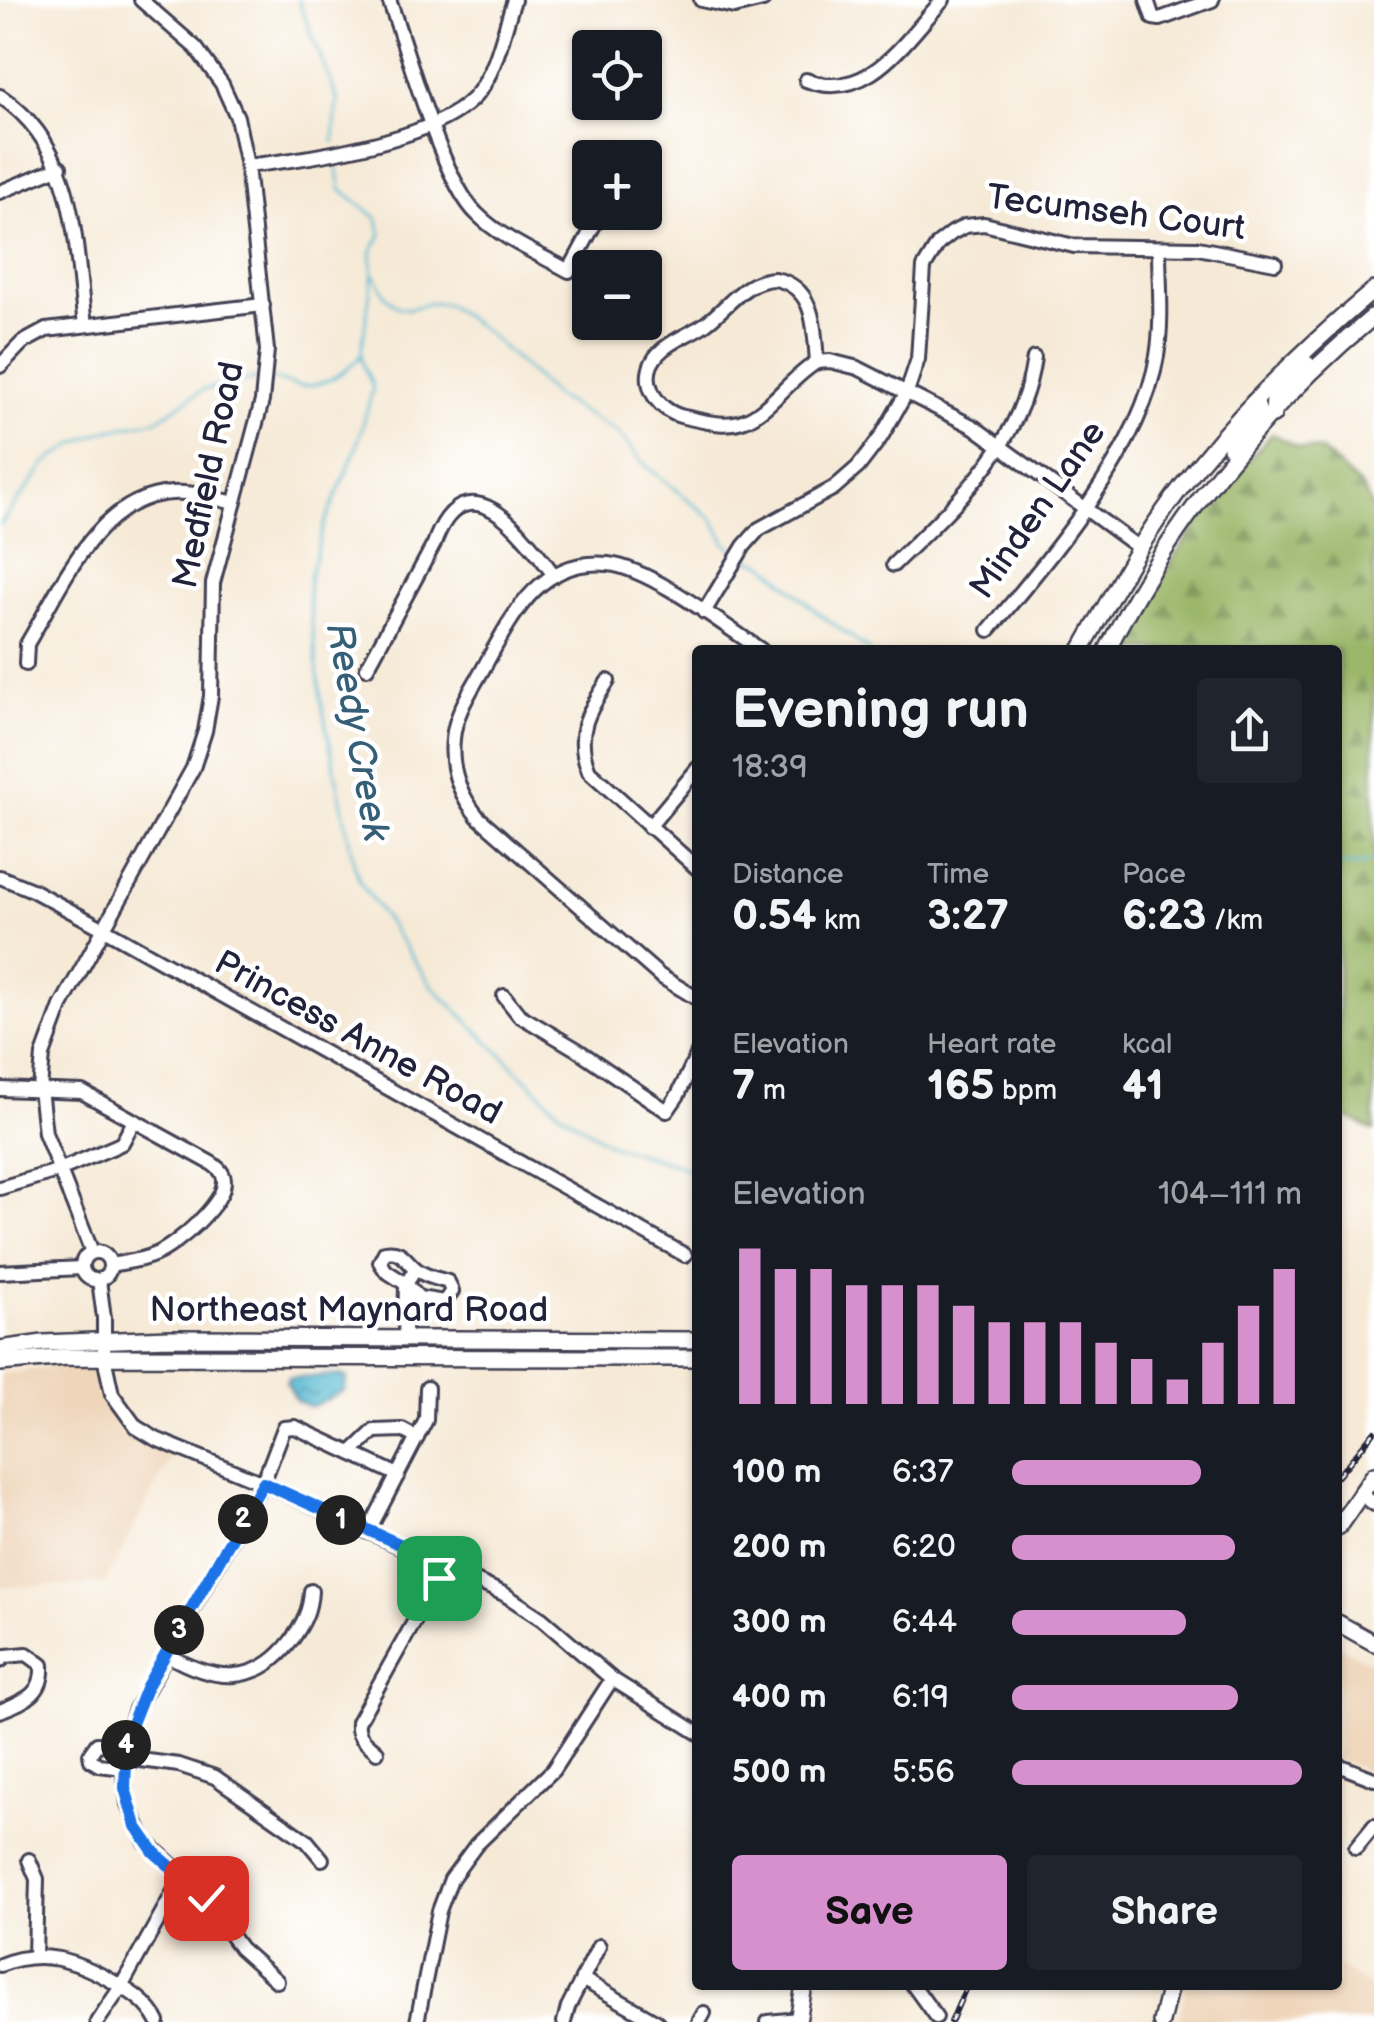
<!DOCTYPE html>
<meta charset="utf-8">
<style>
:root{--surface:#171b24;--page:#20242c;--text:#f1f3f6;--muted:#9ea1a6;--accent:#d690ce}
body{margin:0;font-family:"Balsamiq Sans",sans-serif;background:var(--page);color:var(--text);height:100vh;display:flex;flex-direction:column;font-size:38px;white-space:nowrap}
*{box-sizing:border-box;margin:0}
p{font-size:32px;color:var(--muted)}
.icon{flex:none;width:55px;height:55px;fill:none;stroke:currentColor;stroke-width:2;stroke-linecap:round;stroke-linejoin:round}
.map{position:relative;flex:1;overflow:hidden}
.panel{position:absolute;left:692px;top:645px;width:650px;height:1345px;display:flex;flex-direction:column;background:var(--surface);border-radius:10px;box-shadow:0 2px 8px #0004}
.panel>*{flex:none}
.tools{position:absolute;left:572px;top:30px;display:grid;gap:20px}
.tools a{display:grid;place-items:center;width:90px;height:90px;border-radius:10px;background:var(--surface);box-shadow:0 2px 8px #0004;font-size:50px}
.pin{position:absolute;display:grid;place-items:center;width:85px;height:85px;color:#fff;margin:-42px;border-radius:20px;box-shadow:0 5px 15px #0006}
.km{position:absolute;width:50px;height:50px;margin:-25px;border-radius:50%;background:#222;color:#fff;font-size:28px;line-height:50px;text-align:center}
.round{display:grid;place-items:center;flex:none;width:105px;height:105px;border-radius:10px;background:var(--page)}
.summary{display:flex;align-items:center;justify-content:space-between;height:170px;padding:0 40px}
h1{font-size:55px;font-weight:700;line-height:75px}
.stats{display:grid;grid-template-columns:repeat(3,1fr);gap:15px;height:170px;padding:10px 40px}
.stats div{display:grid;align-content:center}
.stats b{font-size:42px;font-weight:700}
.stats small{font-size:28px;font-weight:400}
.stats p{font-size:28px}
.chart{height:280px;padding:20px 40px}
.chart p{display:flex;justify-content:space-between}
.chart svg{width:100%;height:180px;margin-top:10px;stroke:var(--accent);stroke-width:6}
.action{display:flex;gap:20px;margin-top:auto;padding:20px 40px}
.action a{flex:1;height:115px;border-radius:10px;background:var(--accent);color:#111;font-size:40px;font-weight:700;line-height:115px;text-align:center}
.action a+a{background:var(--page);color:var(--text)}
ul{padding:0 40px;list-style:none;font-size:32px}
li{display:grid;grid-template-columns:160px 120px 1fr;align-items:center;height:75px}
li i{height:25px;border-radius:12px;background:var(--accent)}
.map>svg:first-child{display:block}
.built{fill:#efd6bb}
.forest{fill:url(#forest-firs);stroke:#5e6c52;stroke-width:2.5}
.water{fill:url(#water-ripples);stroke:#3a6c86;stroke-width:2.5}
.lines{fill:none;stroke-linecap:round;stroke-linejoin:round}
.stream{stroke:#52b7d0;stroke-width:2.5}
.minor-casing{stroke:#424052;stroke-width:18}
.major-casing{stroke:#424052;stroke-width:20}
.minor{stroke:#fff;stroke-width:12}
.major{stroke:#fff;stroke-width:15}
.rail-casing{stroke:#22223b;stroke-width:6}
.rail{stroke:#fff;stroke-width:2.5;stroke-dasharray:8;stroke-linecap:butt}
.route-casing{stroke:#fff;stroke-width:20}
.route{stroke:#1a73e8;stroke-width:12}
.labels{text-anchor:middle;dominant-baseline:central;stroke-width:9;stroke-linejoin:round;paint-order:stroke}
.street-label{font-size:35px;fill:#22223b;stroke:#fff}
.water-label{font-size:38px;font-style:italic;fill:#355e77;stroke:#fff}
</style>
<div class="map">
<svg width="1374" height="2022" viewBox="0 0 1374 2022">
<defs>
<pattern id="forest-firs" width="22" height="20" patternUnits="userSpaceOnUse" patternTransform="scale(2.5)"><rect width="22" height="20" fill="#9ab668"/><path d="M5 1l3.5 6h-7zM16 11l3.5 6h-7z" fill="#7d9457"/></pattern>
<pattern id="water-ripples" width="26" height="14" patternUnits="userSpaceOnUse" patternTransform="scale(2.5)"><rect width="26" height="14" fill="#52b7d0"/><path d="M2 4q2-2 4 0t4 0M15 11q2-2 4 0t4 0" fill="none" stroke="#4494aa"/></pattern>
</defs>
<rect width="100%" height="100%" fill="#fff"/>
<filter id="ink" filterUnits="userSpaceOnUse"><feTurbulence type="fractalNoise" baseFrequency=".01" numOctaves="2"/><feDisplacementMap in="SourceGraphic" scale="20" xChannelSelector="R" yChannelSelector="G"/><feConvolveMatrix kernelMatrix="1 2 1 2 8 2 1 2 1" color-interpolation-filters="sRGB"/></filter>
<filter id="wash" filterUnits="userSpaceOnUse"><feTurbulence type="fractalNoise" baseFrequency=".0048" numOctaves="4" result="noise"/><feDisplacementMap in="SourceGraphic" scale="40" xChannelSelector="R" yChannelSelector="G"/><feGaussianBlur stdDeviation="2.25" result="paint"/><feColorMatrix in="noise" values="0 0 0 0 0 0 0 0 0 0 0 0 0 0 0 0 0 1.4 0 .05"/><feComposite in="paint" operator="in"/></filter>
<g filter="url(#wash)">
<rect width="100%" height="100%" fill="#f6ead7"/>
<g class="built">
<path d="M70,1364L90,1365L96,1371L105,1398L123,1426L140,1442L172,1455L104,1584L0,1587V1375Z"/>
<path d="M1338,1646L1374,1663V1774L1338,1760Z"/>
<path d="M1338,1966L1374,1989V2022H1178L1187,1985H1338Z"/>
</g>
<path class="forest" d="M1272,434L1300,448L1321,450L1362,487L1374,511V1131L1338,1113V650H1122C1159,573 1212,495 1272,434Z"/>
<path class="water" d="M342,1375L347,1378L344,1391L311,1407L297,1401L286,1382L289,1378Z"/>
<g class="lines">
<g class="stream">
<path d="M298,0L337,98L334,142"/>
<path d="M337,166L341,189L378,219L381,235L371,252L373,272L361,354C361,368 370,375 373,388L356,449L324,525L310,574L308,592L321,700L354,864L360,882L432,986L559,1111L611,1145L698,1171"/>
<path d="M374,274L386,297L398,307L409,309L430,303L446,304L484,330L555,396L618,433L645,465L713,519L726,544L733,548"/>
<path d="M269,379C280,380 291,385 302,386C324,387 348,371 361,355"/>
<path d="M0,525L46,463L76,443L105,431L157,420L204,389L261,378"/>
<path d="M747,558L766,565L818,613L869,650"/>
<path d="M1338,863L1353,866L1374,862"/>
</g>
</g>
</g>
<g filter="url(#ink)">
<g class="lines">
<g class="minor-casing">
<g id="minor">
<path d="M389,0C408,51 442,181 477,214C502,239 539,254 569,271L601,212"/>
<path d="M701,0L734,7L763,0"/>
<path d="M1147,0L1153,18L1160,19L1212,0"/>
<path d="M806,80C868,104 905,40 943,0"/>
<path d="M0,96C78,148 74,241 85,325"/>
<path d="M247,166C305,159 440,141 478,93C497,69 504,29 514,0"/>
<path d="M0,192L60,167"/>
<path d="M775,279C816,287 814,329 817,362C791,377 769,411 745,420C725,428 704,421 684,417C655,411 636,377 659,353C671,340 691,334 705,324C729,307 743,280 775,279Z"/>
<path d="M817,362L830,361L858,368L974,427L1139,548"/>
<path d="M0,366L22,343L46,330L263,305"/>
<path d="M893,565C953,506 1022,446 1034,358"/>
<path d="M704,612L744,546L759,529L834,488L858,467L881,437L907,392L918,359L924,267L938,244L952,233L965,226L984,224L1074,246L1198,248L1275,263"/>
<path d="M989,630C1050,559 1142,449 1157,356C1163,320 1159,283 1159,248"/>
<path d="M26,664L27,644C61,588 96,497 172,493C193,491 213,498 234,503"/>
<path d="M367,668L434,544C465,457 523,532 553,574"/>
<path d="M608,681C588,711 574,735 589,771L698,869"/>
<path d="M649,827L698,768"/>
<path d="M0,877L32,890L104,929L685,1255"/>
<path d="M504,996L519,1015L576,1049L667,1111L678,1095L698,1053"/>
<path d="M698,999L660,976L478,817C459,794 450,768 453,739C455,713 471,691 483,669C511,618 539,557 608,564C650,568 725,626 761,650"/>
<path d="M0,1089L82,1092L211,1163C218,1168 224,1172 224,1181C225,1204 175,1246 156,1254C141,1261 126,1262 110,1265"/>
<path d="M0,1188L57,1171L116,1146L122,1143L134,1121"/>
<circle cx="96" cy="1266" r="14"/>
<path d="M92,1252L45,1133L40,1089L43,1055L61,1006L193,768L205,731L211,696L213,583L262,401L267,350L247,166L237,117L222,84L196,48L141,0"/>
<path d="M0,1272L82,1268"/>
<path d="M99,1280L104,1318V1357L112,1394L136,1427L156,1439L263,1483L504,1594L542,1619L612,1679L698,1733"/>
<path d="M405,1338L406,1284L386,1271L380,1262L385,1252C405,1248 406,1265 422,1273C430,1278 440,1279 448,1282L452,1291L444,1302L419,1298L406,1284L415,1270"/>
<path d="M351,1453L374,1431L402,1430L417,1438"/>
<path d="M1360,1493L1374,1504"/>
<path d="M368,1532L426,1420L427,1388"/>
<path d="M166,1654C212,1681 255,1688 291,1641C303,1624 310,1611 311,1591"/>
<path d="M0,1661L6,1656L27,1654L42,1665C44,1695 24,1701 0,1711"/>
<path d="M377,1752C366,1742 356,1737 358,1722L446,1565"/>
<path d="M125,1758L179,1765L215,1777L307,1841L322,1859"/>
<path d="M1338,1765L1374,1779"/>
<path d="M124,1768L99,1765L91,1760L90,1754L97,1744L126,1746"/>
<path d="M1356,1848L1374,1826"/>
<path d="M29,1860L37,1879L35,1956"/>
<path d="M0,1965C41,1948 75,1960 112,1981C131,1992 148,2002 158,2022"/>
<path d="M582,1979L657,2022"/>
<path d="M277,1981L240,1948L199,1890L145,1841L128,1804L124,1777L127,1737L136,1709L263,1483L284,1428L295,1427L398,1475"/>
<path d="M913,1985L936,2017"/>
<path d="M97,2022L121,1987L182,1877"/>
<path d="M417,2022L439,1911L451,1879L476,1845L553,1770L612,1679"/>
<path d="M564,2022L568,2007L599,1946"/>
<path d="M699,2022L704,2013"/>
<path d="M768,2022L798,2019"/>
</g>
</g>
<g class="major-casing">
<g id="major">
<path d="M1273,415L1274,399L1307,364"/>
<path d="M1231,448L1253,420L1258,409L1254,402"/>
<path d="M1081,650C1100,617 1118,583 1138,550C1200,450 1285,365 1374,290"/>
<path d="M1107,650C1171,523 1264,407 1374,316"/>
<path d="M0,1349L43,1343L169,1338L698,1340"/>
<path d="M0,1363L67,1357L698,1358"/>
<path d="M1338,1527L1374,1475"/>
<path d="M1338,1623L1374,1643"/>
<path d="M798,2022L804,1985"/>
<path d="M1161,2022L1170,1985"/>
</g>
</g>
<use href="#minor" class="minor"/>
<use href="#major" class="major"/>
<g class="rail-casing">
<g id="rail">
<path d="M1338,1476L1374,1432"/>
<path d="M951,2022L967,1985"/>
</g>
</g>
<use href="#rail" class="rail"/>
</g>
</g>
<g class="lines" filter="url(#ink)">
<g class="route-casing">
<path id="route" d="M206,1898L154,1852L136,1826L125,1788L127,1736L146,1688L263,1483L446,1565L439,1578"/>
</g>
<use href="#route" class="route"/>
</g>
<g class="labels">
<g class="street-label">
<text transform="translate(1116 213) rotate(7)">Tecumseh Court</text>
<text transform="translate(209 475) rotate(-78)">Medfield Road</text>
<text transform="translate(1038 510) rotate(-55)">Minden Lane</text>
<text transform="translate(358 1038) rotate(29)">Princess Anne Road</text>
<text x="349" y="1310">Northeast Maynard Road</text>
</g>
<g class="water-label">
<text transform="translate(357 732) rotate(80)">Reedy Creek</text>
</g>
</g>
</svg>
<div class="tools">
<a><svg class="icon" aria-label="locate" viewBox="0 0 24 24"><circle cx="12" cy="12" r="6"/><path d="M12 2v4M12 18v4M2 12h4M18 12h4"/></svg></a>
<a>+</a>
<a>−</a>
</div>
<div class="pin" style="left:439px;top:1578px;background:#1e9e55"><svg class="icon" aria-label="arrive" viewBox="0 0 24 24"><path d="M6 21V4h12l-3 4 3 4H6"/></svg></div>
<div class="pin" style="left:206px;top:1898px;background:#d93025"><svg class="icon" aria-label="check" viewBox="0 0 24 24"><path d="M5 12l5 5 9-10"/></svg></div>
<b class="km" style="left:341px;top:1520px">1</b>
<b class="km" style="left:243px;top:1519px">2</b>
<b class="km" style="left:179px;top:1630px">3</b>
<b class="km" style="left:126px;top:1745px">4</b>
<section class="panel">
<div class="summary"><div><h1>Evening run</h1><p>18:39</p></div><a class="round"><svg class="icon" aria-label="share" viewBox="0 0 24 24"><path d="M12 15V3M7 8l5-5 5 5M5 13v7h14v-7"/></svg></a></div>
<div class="stats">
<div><p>Distance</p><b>0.54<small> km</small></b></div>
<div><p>Time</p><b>3:27</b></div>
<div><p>Pace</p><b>6:23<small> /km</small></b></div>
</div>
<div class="stats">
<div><p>Elevation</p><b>7<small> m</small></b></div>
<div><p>Heart rate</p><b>165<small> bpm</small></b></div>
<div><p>kcal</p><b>41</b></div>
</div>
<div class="chart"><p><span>Elevation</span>104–111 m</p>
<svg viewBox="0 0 160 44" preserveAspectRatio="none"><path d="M5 44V6M15 44V11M25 44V11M35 44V15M45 44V15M55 44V15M65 44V20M75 44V24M85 44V24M95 44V24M105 44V29M115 44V33M125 44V38M135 44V29M145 44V20M155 44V11"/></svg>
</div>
<ul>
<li><b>100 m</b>6:37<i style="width:65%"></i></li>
<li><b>200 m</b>6:20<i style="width:77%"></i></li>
<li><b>300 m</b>6:44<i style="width:60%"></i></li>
<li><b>400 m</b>6:19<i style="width:78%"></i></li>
<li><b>500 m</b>5:56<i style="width:100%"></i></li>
</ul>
<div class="action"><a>Save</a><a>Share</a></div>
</section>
</div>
